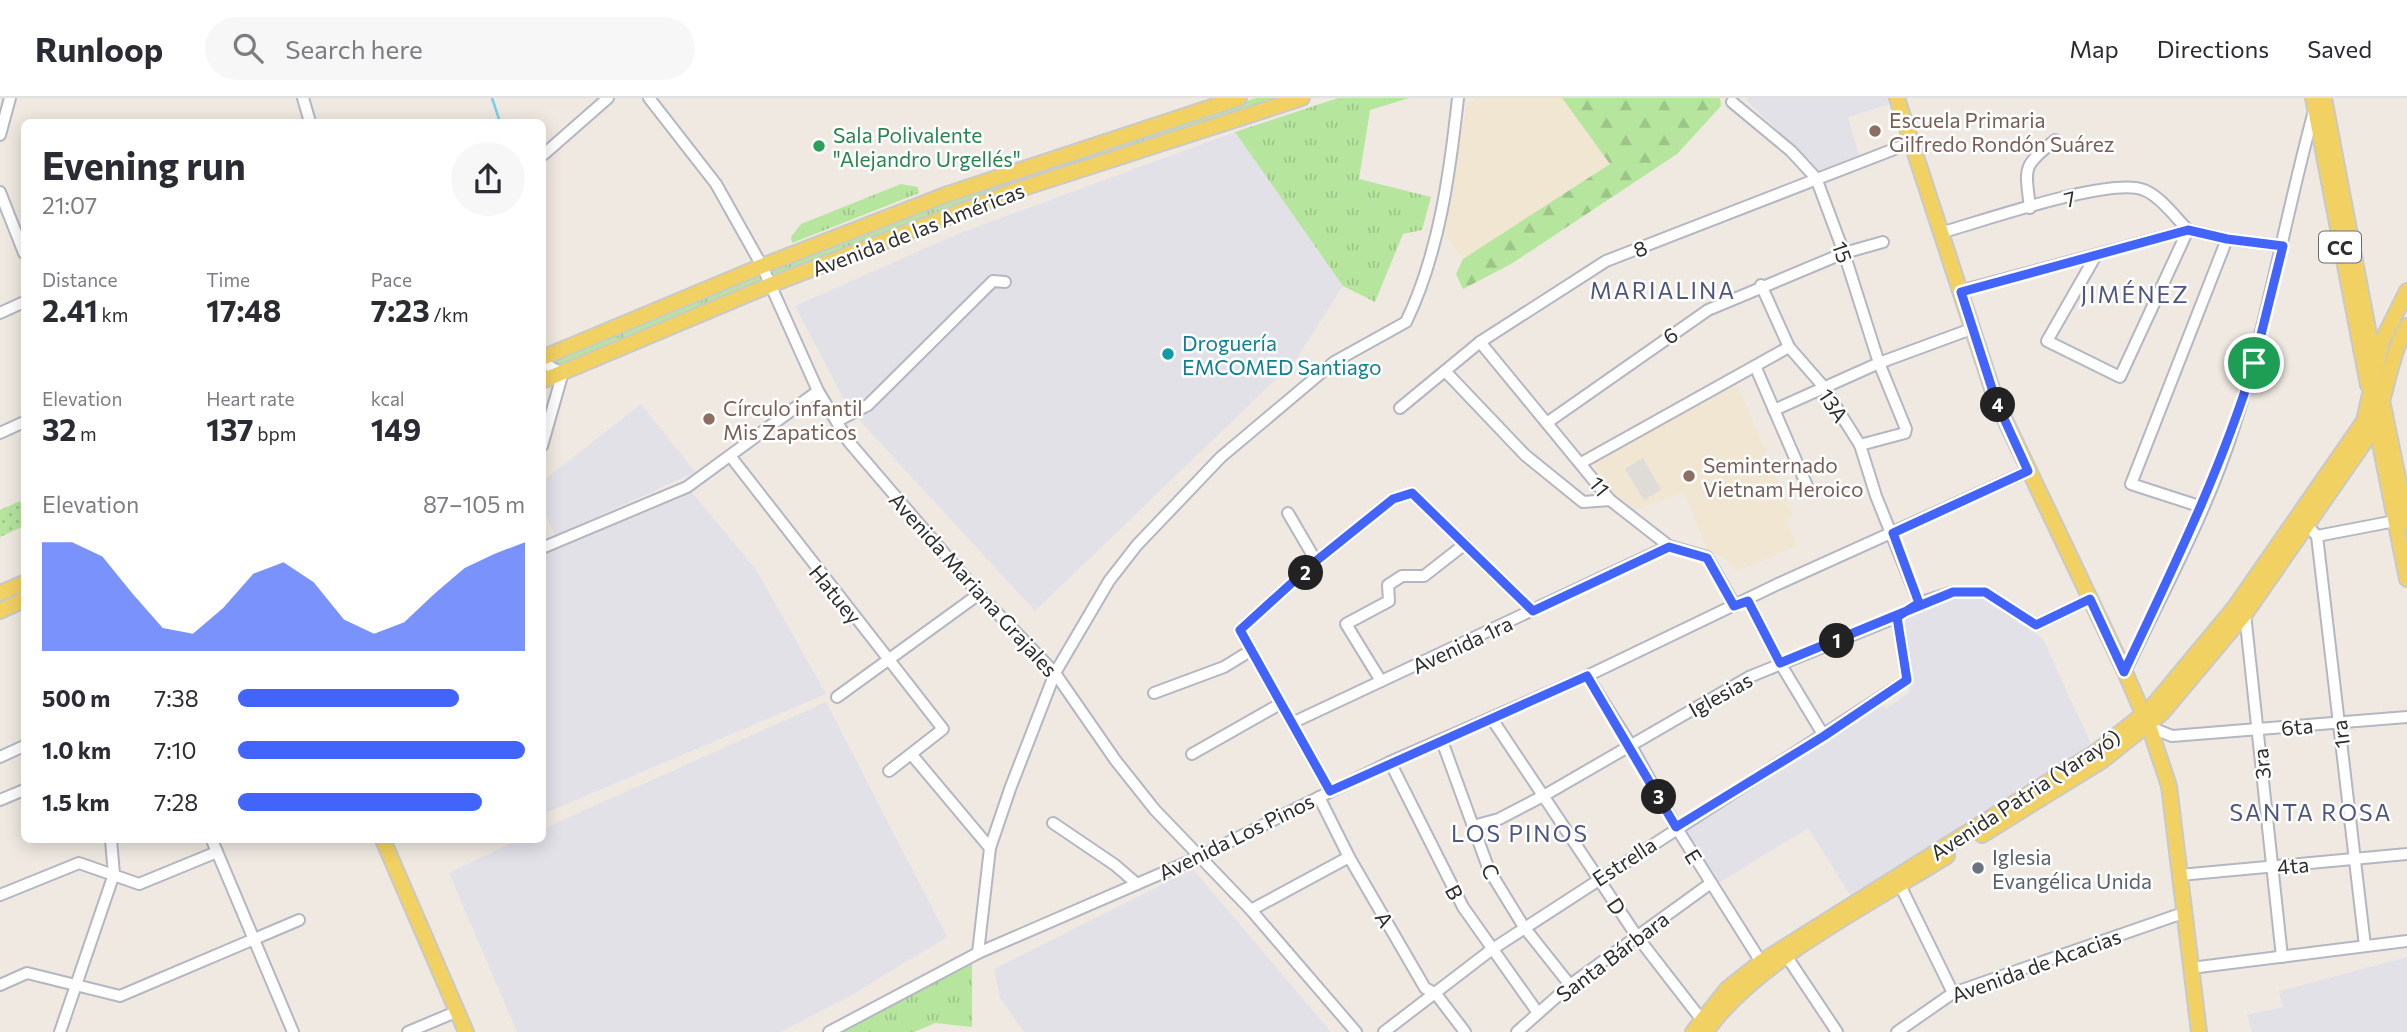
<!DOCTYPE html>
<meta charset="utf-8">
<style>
:root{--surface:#fff;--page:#f7f7f7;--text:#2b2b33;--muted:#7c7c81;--line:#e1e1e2;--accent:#4264fb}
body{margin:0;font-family:Commissioner,sans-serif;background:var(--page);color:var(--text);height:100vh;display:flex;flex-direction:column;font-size:26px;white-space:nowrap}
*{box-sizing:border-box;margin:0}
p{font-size:23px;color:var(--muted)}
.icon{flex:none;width:38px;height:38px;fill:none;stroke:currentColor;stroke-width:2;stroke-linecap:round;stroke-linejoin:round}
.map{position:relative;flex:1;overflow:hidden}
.sheet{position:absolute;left:21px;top:21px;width:525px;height:724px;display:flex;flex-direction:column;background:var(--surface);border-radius:10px;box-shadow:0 4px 18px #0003}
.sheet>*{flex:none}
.pin{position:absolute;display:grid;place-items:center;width:60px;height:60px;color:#fff;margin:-30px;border:4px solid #fff;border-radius:50%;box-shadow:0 2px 7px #0007}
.km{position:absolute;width:35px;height:35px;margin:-18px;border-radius:50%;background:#222;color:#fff;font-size:19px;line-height:35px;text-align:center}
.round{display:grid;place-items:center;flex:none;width:74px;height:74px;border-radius:37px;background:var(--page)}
.overview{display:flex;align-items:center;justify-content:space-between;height:119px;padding:0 21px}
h1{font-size:38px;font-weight:700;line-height:52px}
.stats{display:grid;grid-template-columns:repeat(3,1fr);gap:10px;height:119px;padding:7px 21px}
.stats div{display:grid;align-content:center}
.stats b{font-size:30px;font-weight:700}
.stats small{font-size:19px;font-weight:400}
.stats p{font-size:19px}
.chart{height:196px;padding:14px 21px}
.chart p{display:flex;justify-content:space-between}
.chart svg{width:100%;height:126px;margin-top:7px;fill:var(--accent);opacity:.7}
ul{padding:0 21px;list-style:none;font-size:23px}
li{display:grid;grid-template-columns:112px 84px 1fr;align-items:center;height:52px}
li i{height:18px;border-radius:9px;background:var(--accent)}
header{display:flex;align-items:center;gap:42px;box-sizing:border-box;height:98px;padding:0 35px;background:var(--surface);border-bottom:2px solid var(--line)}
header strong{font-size:33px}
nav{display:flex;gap:38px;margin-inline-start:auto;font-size:24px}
.search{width:490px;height:63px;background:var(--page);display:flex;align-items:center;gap:18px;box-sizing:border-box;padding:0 24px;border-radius:38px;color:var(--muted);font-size:26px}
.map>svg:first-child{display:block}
.industrial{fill:#e3e1e8}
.education{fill:#f0e6d1}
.grass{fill:url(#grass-tufts)}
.forest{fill:url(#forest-firs)}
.park{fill:url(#park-dots)}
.plaza{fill:#dfdcd8}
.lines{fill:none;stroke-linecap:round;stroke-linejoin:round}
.stream{stroke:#75cff0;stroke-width:2.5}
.minor-casing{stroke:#b4b7c1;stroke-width:14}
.major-casing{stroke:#c9c9c9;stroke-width:18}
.minor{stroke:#fff;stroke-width:10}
.major{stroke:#f2d163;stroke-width:14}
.route-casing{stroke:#fff;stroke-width:14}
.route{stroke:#4264fb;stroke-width:9}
.education-dot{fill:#8d6e63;stroke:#fff;stroke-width:2.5}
.leisure-dot{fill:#2e9e5b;stroke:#fff;stroke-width:2.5}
.culture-dot{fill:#0f9aa8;stroke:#fff;stroke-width:2.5}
.worship-dot{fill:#6b7280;stroke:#fff;stroke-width:2.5}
.labels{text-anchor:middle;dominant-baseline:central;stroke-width:5;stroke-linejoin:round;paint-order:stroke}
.shield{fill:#fff;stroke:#6d6d6d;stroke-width:2}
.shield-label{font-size:19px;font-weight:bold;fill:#2e2e2e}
.education-label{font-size:21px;fill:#785e54;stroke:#fff;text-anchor:start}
.leisure-label{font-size:21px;fill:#27864d;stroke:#fff;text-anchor:start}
.street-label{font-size:21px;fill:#2e2e2e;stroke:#fff}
.culture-label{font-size:21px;fill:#0d838f;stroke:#fff;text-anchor:start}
.worship-label{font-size:21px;fill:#5b616d;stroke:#fff;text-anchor:start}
.neighbourhood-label{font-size:23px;letter-spacing:2px;fill:#4d5680;stroke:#fff}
</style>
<header>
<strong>Runloop</strong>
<div class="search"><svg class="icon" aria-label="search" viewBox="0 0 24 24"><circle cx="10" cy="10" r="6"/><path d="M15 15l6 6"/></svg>Search here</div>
<nav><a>Map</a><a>Directions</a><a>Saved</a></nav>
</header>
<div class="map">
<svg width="2407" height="934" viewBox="0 0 2407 934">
<defs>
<pattern id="grass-tufts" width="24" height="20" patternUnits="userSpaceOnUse" patternTransform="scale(1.75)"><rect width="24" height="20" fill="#b6e59e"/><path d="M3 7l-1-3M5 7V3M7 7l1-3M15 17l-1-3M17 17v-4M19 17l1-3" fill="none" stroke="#9dc588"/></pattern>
<pattern id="forest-firs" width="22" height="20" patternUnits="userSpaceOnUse" patternTransform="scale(1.75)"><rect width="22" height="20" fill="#b6e59e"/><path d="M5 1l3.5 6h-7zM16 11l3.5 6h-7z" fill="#9dc588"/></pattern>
<pattern id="park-dots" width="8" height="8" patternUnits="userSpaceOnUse" patternTransform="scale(1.75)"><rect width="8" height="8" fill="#b6e59e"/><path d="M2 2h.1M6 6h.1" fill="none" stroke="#9dc588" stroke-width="1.8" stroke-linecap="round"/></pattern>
</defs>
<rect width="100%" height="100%" fill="#efe9e1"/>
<g class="industrial">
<path d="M1748,0H1887L1889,6L1848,19L1860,61L1821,75L1746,2Z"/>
<path d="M1235,34L1343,188L1295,263L1035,513L849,311L795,208L960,135Z"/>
<path d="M641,306L695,374L555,438L543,410V383Z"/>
<path d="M690,392L757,473L826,596L543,716L542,457Z"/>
<path d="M1983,498L2043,541L2091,646L1851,798L1808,730L1717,786L1686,734L1882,606L1886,611L1910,594L1904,521L1951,499Z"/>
<path d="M826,604L947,839L853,896L781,934H517L449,775L518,742H542L543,731Z"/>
<path d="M1193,771L1331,934H1024L1000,900L994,871Z"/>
<path d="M2407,859V934H2252L2247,917L2283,909L2279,893Z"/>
</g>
<g class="education">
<path d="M1476,0H1562L1610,66L1463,161L1443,133L1467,6Z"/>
<path d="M1737,286L1793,419L1786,422L1797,448L1737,473L1726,461L1707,451L1684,394L1636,412L1620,403L1592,363Z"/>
</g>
<g class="grass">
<path d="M1256,0H1283L773,179L769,171L983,90Z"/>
<path d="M1338,0H1409L1370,12L1359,81L1431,99L1422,132L1403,136L1375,204L1343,188L1235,34Z"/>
<path d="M901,86L918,89L919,95L792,145L791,139L801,126Z"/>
<path d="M759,176L762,184L560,269L551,263Z"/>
<path d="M972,865V929L935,925L914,934H843Z"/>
</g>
<path class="forest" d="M1562,0H1720L1721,8L1677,56L1511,166L1463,191L1456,176L1463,161L1610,66Z"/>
<path class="park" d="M20,403L24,413V428L0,439V412Z"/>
<path class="plaza" d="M1643,360L1661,392L1644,402L1625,371Z"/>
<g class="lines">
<path class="stream" d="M492,0L500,24"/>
<g class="minor-casing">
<g id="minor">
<path d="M303,0L310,24"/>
<path d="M649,0L716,86L762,168L818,293L849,344L979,496L1055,575L1116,663L1155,712L1251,812L1356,934"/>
<path d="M1732,4L1791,53L1816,80L1844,155L1879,265L1906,331L1905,335L1860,347"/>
<path d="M0,37L10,0"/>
<path d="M543,57L608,0"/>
<path d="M0,94L24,155"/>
<path d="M2030,110C2025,67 2022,70 2055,42"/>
<path d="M1940,135C1980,124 2111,78 2144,92C2160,98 2176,120 2188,132L2120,279L2047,243L2095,159"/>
<path d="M1761,187L1789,249L1823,288L1860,347L1876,398L1919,505"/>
<path d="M1960,193L2188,132L2227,141L2283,148"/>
<path d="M0,215L24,204"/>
<path d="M1480,244L1610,402L1669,448L1707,459L1735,508"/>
<path d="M542,264L560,274L561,281L542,348"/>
<path d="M1756,270L1807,388"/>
<path d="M1445,273L1525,357L1583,404L1610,402"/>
<path d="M1400,310L1480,244L1606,163L1910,45"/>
<path d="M1774,312L1879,265L1974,230"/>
<path d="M837,323L868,307L993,183L1005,184"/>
<path d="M1548,324L1708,212L1844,155L1883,144"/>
<path d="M0,335L24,324"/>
<path d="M731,359L943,631L889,673"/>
<path d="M1581,365L1789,249"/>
<path d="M2202,409L2131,386L2227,141"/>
<path d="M1288,415L1316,463"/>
<path d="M2307,427L2317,438L2365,848"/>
<path d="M2317,438L2395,423"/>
<path d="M542,450L687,389L818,293"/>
<path d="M1748,503L1780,565L1824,638"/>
<path d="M2245,516L2282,859"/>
<path d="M2125,574C2162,495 2206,416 2233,332C2267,228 2285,119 2314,13"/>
<path d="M1587,578L1630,646L1676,729L1761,864"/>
<path d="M1381,583L1346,526L1389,503L1388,487L1402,478H1424L1465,446"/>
<path d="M1154,595L1224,569L1250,553"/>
<path d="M837,599L979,496"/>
<path d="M1492,621L1636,837L1701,921"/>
<path d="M1292,625L1669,448"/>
<path d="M2147,628L2172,638L2407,619"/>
<path d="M1442,643L1489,772L1524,829L1570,887"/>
<path d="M1192,656L1280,606"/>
<path d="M912,657L990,750"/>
<path d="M0,659L24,648"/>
<path d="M1390,664L1463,809L1538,915"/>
<path d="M1330,693L1240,532L1316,463L1393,401L1412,395L1533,513"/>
<path d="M1319,699L1349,759L1425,890L1436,896L1465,934"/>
<path d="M0,702L24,692"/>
<path d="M1053,725L1115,767L1137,786"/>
<path d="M1473,728L1499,721L1545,697L1749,579L1897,519L1919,505L1953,494H1985L2036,527L2090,501"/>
<path d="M212,742L293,934"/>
<path d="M2180,777L2407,756"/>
<path d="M1900,787L1953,895"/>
<path d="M0,797L79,765L139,786L217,754"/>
<path d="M1251,812L1349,759"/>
<path d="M978,855L990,750L1010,691L1055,575L1109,483L1137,447L1221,359L1334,264L1406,224C1439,156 1450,74 1458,0"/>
<path d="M1787,859L1837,934"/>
<path d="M2191,870L2407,843"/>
<path d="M0,887L27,875L120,898L299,822"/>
<path d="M60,934L114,776L111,742"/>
<path d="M408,934L458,913"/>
<path d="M829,934L978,855L1197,760L1390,664L1587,578L1778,486L2028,373"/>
<path d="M1384,934L1491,852L1907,582L1897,519"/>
<path d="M1517,934L1570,887L1711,785"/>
<path d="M1897,934L1953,895L2183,815"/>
</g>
</g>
<g class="major-casing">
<g id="major">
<path d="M1897,0L1996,303L2125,574L2151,634L2169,688L2199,934"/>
<path d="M2313,0L2368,287"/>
<path d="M2324,0L2374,263"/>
<path d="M542,260L762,168L948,96L1239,0"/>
<path d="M542,283L770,187L1017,92L1302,0"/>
<path d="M2383,307L2407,424"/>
<path d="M2375,321L2407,481"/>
<path d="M0,495L24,485"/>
<path d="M0,513L24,502"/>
<path d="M1982,737L2103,662L2162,615L2245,516L2368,339C2387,305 2387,263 2407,228"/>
<path d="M383,742L466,934"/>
<path d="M1693,934L1727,891L1761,864L2097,653L2151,610L2235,509L2364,323L2382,243L2407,193"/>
<path d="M1706,934C1752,865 1875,803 1947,758"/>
</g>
</g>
<use href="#minor" class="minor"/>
<use href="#major" class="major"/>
</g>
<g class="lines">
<g class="route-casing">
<path id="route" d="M2254,265C2221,373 2172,472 2124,574L2090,501L2036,527L1985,494H1953L1780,565L1748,503L1734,508L1707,460L1669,449L1533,513L1412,395L1393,401L1316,463L1240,532L1330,693L1587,578L1676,729L1824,638L1907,582L1897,519L1919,505L1893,435L2028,373L1996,303L1961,194L2188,132L2227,141L2283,148L2254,265"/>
</g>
<use href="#route" class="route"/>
</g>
<g class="education-dot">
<circle cx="1875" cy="33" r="7"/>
<circle cx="709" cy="321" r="7"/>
<circle cx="1689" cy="378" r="7"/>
</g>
<circle class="leisure-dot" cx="819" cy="48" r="7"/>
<circle class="culture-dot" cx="1168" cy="256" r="7"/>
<circle class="worship-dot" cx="1978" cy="770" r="7"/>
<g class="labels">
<rect class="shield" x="2319" y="133.5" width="42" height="31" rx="5"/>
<g class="shield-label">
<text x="2340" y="149">CC</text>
</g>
<g class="education-label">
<text x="1889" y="21">Escuela Primaria<tspan x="1889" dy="24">Gilfredo Rondón Suárez</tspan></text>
<text x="723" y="309">Círculo infantil<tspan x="723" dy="24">Mis Zapaticos</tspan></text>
<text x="1703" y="366">Seminternado<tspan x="1703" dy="24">Vietnam Heroico</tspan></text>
</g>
<g class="leisure-label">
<text x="833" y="36">Sala Polivalente<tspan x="833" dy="24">"Alejandro Urgellés"</tspan></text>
</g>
<g class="street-label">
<text transform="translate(2070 100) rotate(-15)">7</text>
<text transform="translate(918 131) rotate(-21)">Avenida de las Américas</text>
<text transform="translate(1640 150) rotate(-22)">8</text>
<text transform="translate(1843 154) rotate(71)">15</text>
<text transform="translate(1670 237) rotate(-33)">6</text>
<text transform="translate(1834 307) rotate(57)">13A</text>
<text transform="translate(1600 388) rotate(51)">11</text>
<text transform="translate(974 486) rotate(48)">Avenida Mariana Grajales</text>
<text transform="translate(836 496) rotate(51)">Hatuey</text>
<text transform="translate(1462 546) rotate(-25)">Avenida 1ra</text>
<text transform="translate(1720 596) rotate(-29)">Iglesias</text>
<text transform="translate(2297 628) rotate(-5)">6ta</text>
<text transform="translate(2340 636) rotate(-97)">1ra</text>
<text transform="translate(2261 666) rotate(-96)">3ra</text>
<text transform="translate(2025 696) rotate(-33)">Avenida Patria (Yarayó)</text>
<text transform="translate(1236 738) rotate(-26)">Avenida Los Pinos</text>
<text transform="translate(1694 758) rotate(58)">E</text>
<text transform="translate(1624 763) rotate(-33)">Estrella</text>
<text transform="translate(2293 767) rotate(-5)">4ta</text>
<text transform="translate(1491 773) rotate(64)">C</text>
<text transform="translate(1455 794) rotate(63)">B</text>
<text transform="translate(1617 808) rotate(56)">D</text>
<text transform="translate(1385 821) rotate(60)">A</text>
<text transform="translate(1612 858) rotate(-37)">Santa Bárbara</text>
<text transform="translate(2036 867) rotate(-20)">Avenida de Acacias</text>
</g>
<g class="culture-label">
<text x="1182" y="244">Droguería<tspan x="1182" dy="24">EMCOMED Santiago</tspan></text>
</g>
<g class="worship-label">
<text x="1992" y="758">Iglesia<tspan x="1992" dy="24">Evangélica Unida</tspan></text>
</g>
<g class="neighbourhood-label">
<text x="1663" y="192">MARIALINA</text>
<text x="2135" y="196">JIMÉNEZ</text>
<text x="2311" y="714">SANTA ROSA</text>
<text x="1520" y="735">LOS PINOS</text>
</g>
</g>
</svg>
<div class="pin" style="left:2254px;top:265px;background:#1e9e55"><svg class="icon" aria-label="arrive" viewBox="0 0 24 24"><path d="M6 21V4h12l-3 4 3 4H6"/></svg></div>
<b class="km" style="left:1837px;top:543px">1</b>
<b class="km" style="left:1306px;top:475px">2</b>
<b class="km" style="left:1659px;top:699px">3</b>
<b class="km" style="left:1998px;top:307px">4</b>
<section class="sheet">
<div class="overview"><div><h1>Evening run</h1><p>21:07</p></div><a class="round"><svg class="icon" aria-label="share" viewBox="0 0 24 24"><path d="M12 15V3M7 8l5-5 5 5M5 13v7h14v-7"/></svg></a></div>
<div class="stats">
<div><p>Distance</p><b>2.41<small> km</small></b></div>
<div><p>Time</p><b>17:48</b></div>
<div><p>Pace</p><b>7:23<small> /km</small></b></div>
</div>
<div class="stats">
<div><p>Elevation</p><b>32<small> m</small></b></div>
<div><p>Heart rate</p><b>137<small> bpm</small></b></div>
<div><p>kcal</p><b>149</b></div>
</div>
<div class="chart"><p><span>Elevation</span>87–105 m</p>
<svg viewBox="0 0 160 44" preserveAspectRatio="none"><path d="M0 44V6L10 6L20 11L30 24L40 36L50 38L60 29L70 17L80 13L90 20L100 33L110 38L120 34L130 24L140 15L150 10L160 6V44z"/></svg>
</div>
<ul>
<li><b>500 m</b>7:38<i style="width:77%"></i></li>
<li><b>1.0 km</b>7:10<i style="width:100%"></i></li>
<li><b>1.5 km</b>7:28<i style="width:85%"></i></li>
</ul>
</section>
</div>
